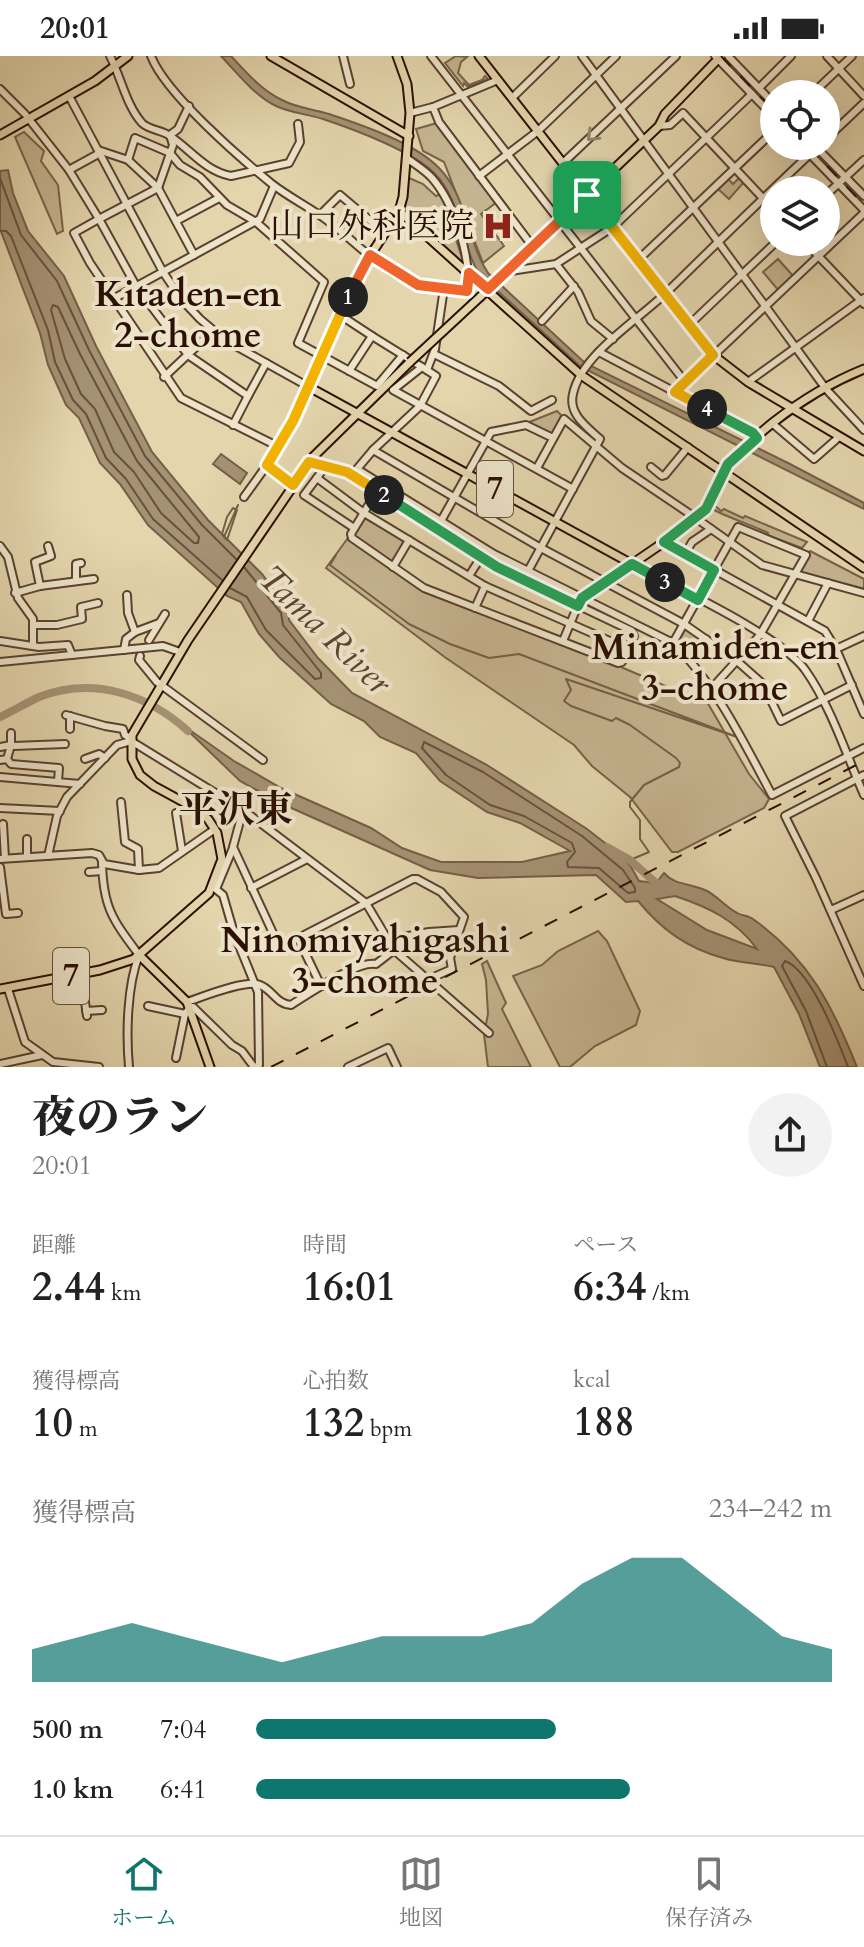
<!DOCTYPE html>
<html lang="ja">
<meta charset="utf-8">
<style>
:root{--surface:#fff;--page:#f2f2f2;--text:#222;--muted:#767676;--line:#e0e0e0;--accent:#0f766e}
body{margin:0;font-family:Cardo,"Noto Serif JP",serif;background:var(--page);color:var(--text);height:100vh;display:flex;flex-direction:column;font-size:30px;white-space:nowrap}
*{box-sizing:border-box;margin:0}
p{font-size:26px;color:var(--muted)}
.icon{flex:none;width:44px;height:44px;fill:none;stroke:currentColor;stroke-width:2;stroke-linecap:round;stroke-linejoin:round}
.map{position:relative;height:1011px;overflow:hidden}
.details{display:flex;flex-direction:column;background:var(--surface);flex:1}
.details>*{flex:none}
.fabs{position:absolute;left:760px;top:24px;display:grid;gap:16px}
.fabs a{display:grid;place-items:center;width:80px;height:80px;border-radius:50%;background:var(--surface);box-shadow:0 8px 32px #0002;font-size:40px}
.pin{position:absolute;display:grid;place-items:center;width:68px;height:68px;color:#fff;margin:-34px;border-radius:16px;box-shadow:0 4px 12px #0006}
.km{position:absolute;width:40px;height:40px;margin:-20px;border-radius:50%;background:#222;color:#fff;font-size:22px;line-height:40px;text-align:center}
.round{display:grid;place-items:center;flex:none;width:84px;height:84px;border-radius:42px;background:var(--page)}
.overview{display:flex;align-items:center;justify-content:space-between;height:136px;padding:0 32px}
h1{font-size:44px;font-weight:800;line-height:60px}
.figures{display:grid;grid-template-columns:repeat(3,1fr);gap:12px;height:136px;padding:8px 32px}
.figures div{display:grid;align-content:center}
.figures b{font-size:40px;font-weight:800}
.figures small{font-size:22px;font-weight:400}
.figures p{font-size:22px}
.chart{height:224px;padding:16px 32px}
.chart p{display:flex;justify-content:space-between}
.chart svg{width:100%;height:144px;margin-top:8px;fill:var(--accent);opacity:.7}
ul{padding:0 32px;list-style:none;font-size:26px}
li{display:grid;grid-template-columns:128px 96px 1fr;align-items:center;height:60px}
li i{height:20px;border-radius:10px;background:var(--accent)}
.status{display:flex;justify-content:space-between;align-items:center;height:56px;padding:0 40px;background:var(--surface);direction:ltr}
.status svg{height:22px;fill:currentColor}
.tabs{display:flex;justify-content:space-around;align-items:center;height:112px;border-top:2px solid var(--line);background:var(--surface);font-size:22px;color:var(--muted)}
.tabs a{display:grid;justify-items:center;gap:4px}
.tabs .on{color:var(--accent)}
.map>svg:first-child{display:block}
.green{fill:#c5b490;stroke:#78624a;stroke-width:2}
.water{fill:#a59274;stroke:#755e47;stroke-width:2;fill-rule:evenodd}
.lines{fill:none;stroke-linecap:round;stroke-linejoin:round}
.shore{stroke:#68513c;stroke-width:2}
.stream{stroke:#755e47;stroke-width:2}
.river{stroke:#a59274;stroke-width:8}
.minor-casing{stroke:#5a412e;stroke-width:10}
.major-casing{stroke:#2c1004;stroke-width:11}
.minor{stroke:#ede4ca;stroke-width:6}
.major{stroke:#e4d5ad;stroke-width:7}
.rail{stroke:#2c1004;stroke-width:2;stroke-dasharray:14 14;stroke-linecap:butt}
.major-bridge-casing{stroke:#2c1004;stroke-width:11;stroke-linecap:butt}
.major-bridge{stroke:#e4d5ad;stroke-width:7}
.oneway{stroke:#968571}
.split-1-casing{stroke:#fff;stroke-width:16}
.split-2-casing{stroke:#fff;stroke-width:16}
.split-3-casing{stroke:#fff;stroke-width:16}
.split-4-casing{stroke:#fff;stroke-width:16}
.split-5-casing{stroke:#fff;stroke-width:16}
.split-1{stroke:#f0652b;stroke-width:10}
.split-2{stroke:#f5b400;stroke-width:10}
.split-3{stroke:#22a559;stroke-width:10}
.split-4{stroke:#22a559;stroke-width:10}
.split-5{stroke:#f5b400;stroke-width:10}
.labels{text-anchor:middle;dominant-baseline:central;stroke-width:8;stroke-linejoin:round;paint-order:stroke}
.shield{fill:#ede4ca;stroke:#66503f;stroke-width:2}
.shield-label{font-size:32px;font-weight:bold;fill:#2c1004}
.poi-label{font-size:34px;fill:#2c1004;stroke:#ede4ca;text-anchor:end}
.neighbourhood-label{font-size:36px;font-weight:bold;fill:#2c1004;stroke:#ede4ca}
.water-label{font-size:36px;font-style:italic;fill:#5c4431;stroke:#ede4ca}
.quarter-label{font-size:38px;font-weight:bold;fill:#2c1004;stroke:#ede4ca}
</style>
<div class="status"><b>20:01</b><svg viewBox="0 0 49 12"><path d="M0 12V9h3v3zM5 12V6h3v6zM10 12V3h3v9zM15 12V0h3v12zM26 1h20v11H26zM47 4h2v5h-2z"/></svg></div>
<div class="map">
<svg width="864" height="1011" viewBox="0 0 864 1011">
<rect width="100%" height="100%" fill="#e4d5ad"/>
<filter id="stains"><feTurbulence type="fractalNoise" baseFrequency=".0025" numOctaves="4"/><feColorMatrix values="0 0 0 0 .2 0 0 0 0 .09 0 0 0 0 .02 0 0 0 .5 -.17"/></filter>
<radialGradient id="worn" r=".72"><stop offset=".6" stop-color="#630" stop-opacity="0"/><stop offset="1" stop-color="#630" stop-opacity=".3"/></radialGradient>
<g class="green">
<path d="M456,0L467,1L461,6L458,17L469,29L482,24L485,20L488,23L468,31L464,27L463,30L445,7Z"/>
<path d="M437,67L497,146L481,158L504,190L483,207L444,106L423,95L416,73Z"/>
<path d="M24,76L44,95L41,105L58,129L63,175L57,178L15,81Z"/>
<path d="M407,121L423,128L436,140L441,138L464,208L403,155Z"/>
<path d="M740,121L744,126L729,143L717,132L727,122L733,128Z"/>
<path d="M778,203L794,221L779,235L763,216Z"/>
<path d="M557,355L562,360L551,380L527,367Z"/>
<path d="M713,448L721,455L724,453L743,462L745,460L807,486L802,492L767,479L768,477C750,468 731,463 712,453Z"/>
<path d="M364,460L406,486L391,512L422,535L621,611L698,644L703,639L749,718L769,743L764,752L678,796H672L630,741L592,710L574,689L446,602L326,512Z"/>
<path d="M810,495L864,523V537L796,517Z"/>
<path d="M684,571L703,582L688,600L676,586Z"/>
<path d="M598,875L607,885L640,955L636,969L595,990L570,1011H560L513,920L542,909L558,895Z"/>
<path d="M487,905L506,947L502,953L531,1011H488L484,978L488,958L486,924L482,908Z"/>
</g>
<g class="water">
<path d="M221,0H231C247,17 261,34 282,44C297,52 313,53 329,58C362,69 415,87 439,112C467,140 467,185 488,217L585,307L790,408L864,447V453L581,311L479,218C460,187 461,143 434,117C412,95 353,73 323,63C307,58 291,57 276,50C255,40 237,17 221,0Z"/>
<path d="M8,114L13,137L28,175L64,220L96,290L152,396L208,464L262,518L290,556L289,564L318,602L352,637L487,709L587,773L619,798L630,809L639,825L656,827L664,817C675,830 692,827 707,835C718,841 726,851 737,857C742,860 748,859 753,863C809,903 832,949 857,1011H820L799,958L774,911C757,907 739,907 723,902C687,892 662,874 638,845L626,846L596,819L478,822L430,814L278,746L240,725L181,668L234,705L281,732L371,772L402,792L441,806H522L570,795L520,767L487,756L440,725L416,697L380,681L364,665L331,648L279,601L259,578L241,546L227,540L148,469L120,428L100,407L79,362L66,349L48,309L40,277L0,173V115ZM675,840C708,851 736,864 757,893L707,874L657,843Z"/>
<path d="M221,398L247,417L240,428L213,408Z"/>
</g>
<g class="lines">
<g class="shore">
<path d="M0,122L21,179L57,225L89,294L145,400L202,469L236,503"/>
<path d="M0,175H6L11,180L48,274L55,306L73,344L86,358L106,402L126,423L153,463L222,524"/>
<path d="M53,249L58,251L80,298L137,405L199,481L198,487H194L161,457L134,416L114,396L95,353L81,338L65,303L51,254Z"/>
<path d="M230,532L247,541L266,574L315,623L321,622V617L283,569L281,557L244,511"/>
<path d="M424,686L483,716L582,780L623,814L635,832V836L628,837L599,812L568,811L567,806L575,796L572,787L524,760L490,749L446,719L422,692Z"/>
<path d="M827,1011L806,955L782,910L785,905C811,914 838,985 848,1011"/>
</g>
<g class="stream">
<path d="M233,452L237,454L227,484L222,478L227,461Z"/>
<path d="M224,481L238,449"/>
<path d="M336,499L330,509L409,568L450,588L489,602L519,598L740,682L566,623L571,634L564,645L571,650L612,665L616,662L630,669L676,702L680,707L679,711L644,729L630,746V751L640,764V783L649,796L630,804"/>
</g>
<g class="river">
<path d="M0,661C13,655 26,647 39,641C93,620 147,638 188,675"/>
<path d="M607,791L630,804L656,827L665,829"/>
</g>
<g class="minor-casing">
<g id="minor">
<path d="M110,0C121,21 126,49 142,67C149,74 162,74 170,80C191,94 205,115 231,120L289,107L300,86L298,68"/>
<path d="M151,0C165,37 240,102 272,128C290,142 311,152 328,165C356,186 384,218 418,229C433,233 451,233 467,235C472,202 454,147 432,122C426,115 416,109 408,103"/>
<path d="M343,0L350,28"/>
<path d="M431,0L685,326"/>
<path d="M582,0L826,333L864,374"/>
<path d="M715,0L774,61"/>
<path d="M728,0L774,48"/>
<path d="M827,0L864,40"/>
<path d="M759,32L791,0"/>
<path d="M0,33L25,58L69,114L99,163L74,177L90,207L181,342L279,391"/>
<path d="M812,38L852,0"/>
<path d="M69,40L163,216L182,244L200,263L225,284L309,331L287,378L267,409L293,429"/>
<path d="M512,42L555,0"/>
<path d="M433,51L439,66L533,191"/>
<path d="M410,57L433,51L498,24"/>
<path d="M659,70L670,69L683,57L774,154"/>
<path d="M170,79L173,89L158,132L99,163L136,230L188,299L248,340L233,369"/>
<path d="M170,79L178,73L189,50"/>
<path d="M826,83L864,47"/>
<path d="M802,90L864,154"/>
<path d="M815,90L864,140"/>
<path d="M98,94L128,104L158,132L194,199"/>
<path d="M128,104L135,82L170,97L180,109L200,121L227,149L256,166L324,226L298,287L377,330L403,299"/>
<path d="M563,107L676,0"/>
<path d="M69,114L100,97"/>
<path d="M479,120L538,75L616,0"/>
<path d="M826,139L864,104"/>
<path d="M320,159L340,139L385,177"/>
<path d="M176,165L219,142"/>
<path d="M805,186L864,248"/>
<path d="M638,204L774,75"/>
<path d="M556,208L578,236L591,265L613,283"/>
<path d="M505,216L556,208L613,171L752,38"/>
<path d="M113,243L260,163L274,130"/>
<path d="M340,259L372,280L349,315"/>
<path d="M542,265L574,230"/>
<path d="M689,269L776,186"/>
<path d="M372,280L422,311L393,334L573,433"/>
<path d="M599,296L753,377L757,382"/>
<path d="M434,298L499,330L531,355L552,344"/>
<path d="M422,311L436,320L420,350L373,394L357,413L494,498L673,587C716,628 744,687 772,739L864,692"/>
<path d="M427,314L435,293L444,232"/>
<path d="M164,321L213,275"/>
<path d="M748,326L864,242"/>
<path d="M675,336L864,157"/>
<path d="M248,340L266,307"/>
<path d="M773,368L814,403L839,381"/>
<path d="M373,394L541,492L684,568L737,605L763,628L781,665L852,629"/>
<path d="M309,406L347,416L497,511L632,575L634,580L622,606L618,607L424,532L352,482L351,478L377,435"/>
<path d="M325,411L304,439L354,472"/>
<path d="M651,411L662,420L665,419L688,391"/>
<path d="M537,412L564,363L622,412L693,460"/>
<path d="M317,422L364,457L485,530L628,593"/>
<path d="M244,441L267,409"/>
<path d="M441,465L491,376L526,369L553,382"/>
<path d="M700,465L762,509L864,537"/>
<path d="M664,486L825,575L836,593L864,658"/>
<path d="M0,490L8,501L18,542L33,563V590"/>
<path d="M685,498L692,486L711,473"/>
<path d="M393,511L409,484"/>
<path d="M528,515L600,383C587,371 568,358 573,338C581,298 640,263 668,235C715,189 762,143 810,98"/>
<path d="M469,520L481,501"/>
<path d="M76,525V508L81,507"/>
<path d="M40,530L94,523"/>
<path d="M15,537L40,530L35,506L51,500L48,490"/>
<path d="M127,539L128,557L135,576"/>
<path d="M475,552L485,530"/>
<path d="M808,565L828,527"/>
<path d="M34,569H57L82,563L81,551L98,547"/>
<path d="M149,584L165,558"/>
<path d="M0,585L39,591L68,589L72,599"/>
<path d="M563,585L580,544L632,508C673,530 782,580 806,615C831,651 846,698 864,739"/>
<path d="M673,587L738,471L806,499L760,579L711,633"/>
<path d="M836,593L864,580"/>
<path d="M124,594L126,583L135,576L159,567"/>
<path d="M140,600L139,604L157,626L263,704"/>
<path d="M689,603L706,583"/>
<path d="M0,606L163,590L180,596"/>
<path d="M66,659L105,670L123,673L125,679L130,682"/>
<path d="M70,660V673"/>
<path d="M11,677V689L14,690L65,688"/>
<path d="M0,691L11,689L7,703L0,704"/>
<path d="M7,703L11,708L59,712L58,725"/>
<path d="M85,703L99,698L105,702"/>
<path d="M864,719L785,760L816,822L864,930"/>
<path d="M0,721L80,728"/>
<path d="M121,746L125,786L138,793L139,814"/>
<path d="M0,752L60,755"/>
<path d="M243,754L233,791L279,890H283L413,823H417L441,836L464,861L450,902L452,913L429,923"/>
<path d="M176,757L182,795"/>
<path d="M3,768L5,802"/>
<path d="M27,783V801"/>
<path d="M48,800L57,760L67,741L117,689L131,685L243,754L366,847L394,894L489,977"/>
<path d="M0,803L92,797L99,799L104,808L139,814L159,812L215,773"/>
<path d="M102,806C103,852 113,864 139,899C127,930 126,978 129,1011"/>
<path d="M0,811L6,858L18,857"/>
<path d="M89,816L102,815"/>
<path d="M213,831L223,839L234,877L258,936L259,1009L255,1011"/>
<path d="M251,832L307,803"/>
<path d="M216,833L233,792"/>
<path d="M831,854L864,839"/>
<path d="M298,882L321,930"/>
<path d="M388,884L429,876L459,874"/>
<path d="M81,918L87,960"/>
<path d="M8,933L25,986L53,1006L99,1011"/>
<path d="M187,946C202,941 246,923 260,929C273,934 276,948 291,949C308,938 358,904 376,908L394,894"/>
<path d="M148,950L185,958"/>
<path d="M86,955L102,954"/>
<path d="M176,1002L185,958L190,951H193L232,989L242,995L254,1011"/>
<path d="M0,1008L42,999"/>
<path d="M348,1011L388,992L397,1011"/>
</g>
</g>
<g class="major-casing">
<g id="major">
<path d="M271,0L409,80"/>
<path d="M397,0L407,28L410,57L403,141L399,155L361,214L309,331L632,508L673,480"/>
<path d="M479,0L713,299L748,326L864,395"/>
<path d="M0,79L95,25L128,0"/>
<path d="M399,155L581,319L864,512"/>
<path d="M480,241L659,70L665,58L721,0"/>
<path d="M710,445C729,388 810,335 864,313"/>
<path d="M139,899L187,946L210,1011"/>
<path d="M0,933L100,914L134,903L209,837L222,803L217,777L208,763L198,754L154,730L140,719L132,703V679L188,584L313,401L410,306"/>
</g>
</g>
<use href="#minor" class="minor"/>
<use href="#major" class="major"/>
<g class="rail">
<path d="M721,0L774,55"/>
<path d="M808,90L864,149"/>
<path d="M271,1011L864,705"/>
</g>
<g class="major-bridge-casing">
<g id="major-bridge">
<path d="M410,306L480,241"/>
<path d="M673,480L700,459L710,445"/>
</g>
</g>
<use href="#major-bridge" class="major-bridge"/>
</g>
<defs><path id="oneway-chevron" d="M-2-3.5L2.5 0L-2 3.5" fill="none" stroke-width="1.6" stroke-linecap="round" stroke-linejoin="round" transform="scale(2)"/></defs>
<use class="oneway" href="#oneway-chevron" transform="translate(592 80) rotate(136)"/>
<g class="lines">
<g class="split-1-casing">
<path id="split-1" d="M348,241L370,199L418,229L467,235L469,217L488,233L587,139"/>
</g>
<g class="split-2-casing">
<path id="split-2" d="M348,241L293,365L267,409L293,429L309,406L347,416L384,439"/>
</g>
<g class="split-3-casing">
<path id="split-3" d="M384,439L497,511L578,550L582,542L632,508L665,526"/>
</g>
<g class="split-4-casing">
<path id="split-4" d="M665,526L698,544L714,514L664,486L706,453L728,408L757,382L753,377L707,353"/>
</g>
<g class="split-5-casing">
<path id="split-5" d="M587,139L713,299L675,336L707,353"/>
</g>
<use href="#split-1" class="split-1"/>
<use href="#split-2" class="split-2"/>
<use href="#split-3" class="split-3"/>
<use href="#split-4" class="split-4"/>
<use href="#split-5" class="split-5"/>
</g>
<defs>
<g id="hospital-bare" transform="scale(2.4)"><path d="M-5-5h3v3.5h4V-5h3V5h-3V1.5h-4V5h-3Z" fill="#8f2418" stroke="#ede4ca" stroke-width="2.5" paint-order="stroke"/></g>
</defs>
<g fill-rule="evenodd">
<use href="#hospital-bare" x="498" y="170"/>
</g>
<g class="labels">
<g class="shield">
<rect x="477" y="405" width="36" height="56" rx="6"/>
<rect x="53" y="892" width="36" height="56" rx="6"/>
</g>
<g class="shield-label">
<text x="495" y="433">7</text>
<text x="71" y="920">7</text>
</g>
<g class="poi-label">
<text x="474" y="170">山口外科医院</text>
</g>
<g class="neighbourhood-label">
<text x="188" y="238">Kitaden-en<tspan x="188" dy="41">2-chome</tspan></text>
<text x="715" y="591">Minamiden-en<tspan x="715" dy="41">3-chome</tspan></text>
<text x="365" y="884">Ninomiyahigashi<tspan x="365" dy="41">3-chome</tspan></text>
</g>
<g class="water-label">
<text transform="translate(325 574) rotate(44)">Tama River</text>
</g>
<g class="quarter-label">
<text x="236" y="754">平沢東</text>
</g>
</g>
<rect width="100%" height="100%" filter="url(#stains)"/>
<rect width="100%" height="100%" fill="url(#worn)"/>
</svg>
<div class="fabs">
<a><svg class="icon" aria-label="locate" viewBox="0 0 24 24"><circle cx="12" cy="12" r="6"/><path d="M12 2v4M12 18v4M2 12h4M18 12h4"/></svg></a>
<a><svg class="icon" aria-label="layers" viewBox="0 0 24 24"><path d="M12 4l9 5-9 5-9-5zM3 14l9 5 9-5"/></svg></a>
</div>
<div class="pin" style="left:587px;top:139px;background:#1e9e55"><svg class="icon" aria-label="arrive" viewBox="0 0 24 24"><path d="M6 21V4h12l-3 4 3 4H6"/></svg></div>
<b class="km" style="left:348px;top:241px">1</b>
<b class="km" style="left:384px;top:439px">2</b>
<b class="km" style="left:665px;top:526px">3</b>
<b class="km" style="left:707px;top:353px">4</b>
</div>
<section class="details">
<div class="overview"><div><h1>夜のラン</h1><p>20:01</p></div><a class="round"><svg class="icon" aria-label="share" viewBox="0 0 24 24"><path d="M12 15V3M7 8l5-5 5 5M5 13v7h14v-7"/></svg></a></div>
<div class="figures">
<div><p>距離</p><b>2.44<small> km</small></b></div>
<div><p>時間</p><b>16:01</b></div>
<div><p>ペース</p><b>6:34<small> /km</small></b></div>
</div>
<div class="figures">
<div><p>獲得標高</p><b>10<small> m</small></b></div>
<div><p>心拍数</p><b>132<small> bpm</small></b></div>
<div><p>kcal</p><b>188</b></div>
</div>
<div class="chart"><p><span>獲得標高</span>234–242 m</p>
<svg viewBox="0 0 160 44" preserveAspectRatio="none"><path d="M0 44V34L10 30L20 26L30 30L40 34L50 38L60 34L70 30L80 30L90 30L100 26L110 14L120 6L130 6L140 18L150 30L160 34V44z"/></svg>
</div>
<ul>
<li><b>500 m</b>7:04<i style="width:52%"></i></li>
<li><b>1.0 km</b>6:41<i style="width:65%"></i></li>
</ul>
</section>
<nav class="tabs">
<a class="on"><svg class="icon" aria-label="home" viewBox="0 0 24 24"><path d="M3 11l9-7 9 7M6 9v11h12V9"/></svg>ホーム</a>
<a><svg class="icon" aria-label="map" viewBox="0 0 24 24"><path d="M3 6l6-2 6 2 6-2v14l-6 2-6-2-6 2zM9 4v14M15 6v14"/></svg>地図</a>
<a><svg class="icon" aria-label="saved" viewBox="0 0 24 24"><path d="M7 4h10v16l-5-4-5 4z"/></svg>保存済み</a>
</nav>
